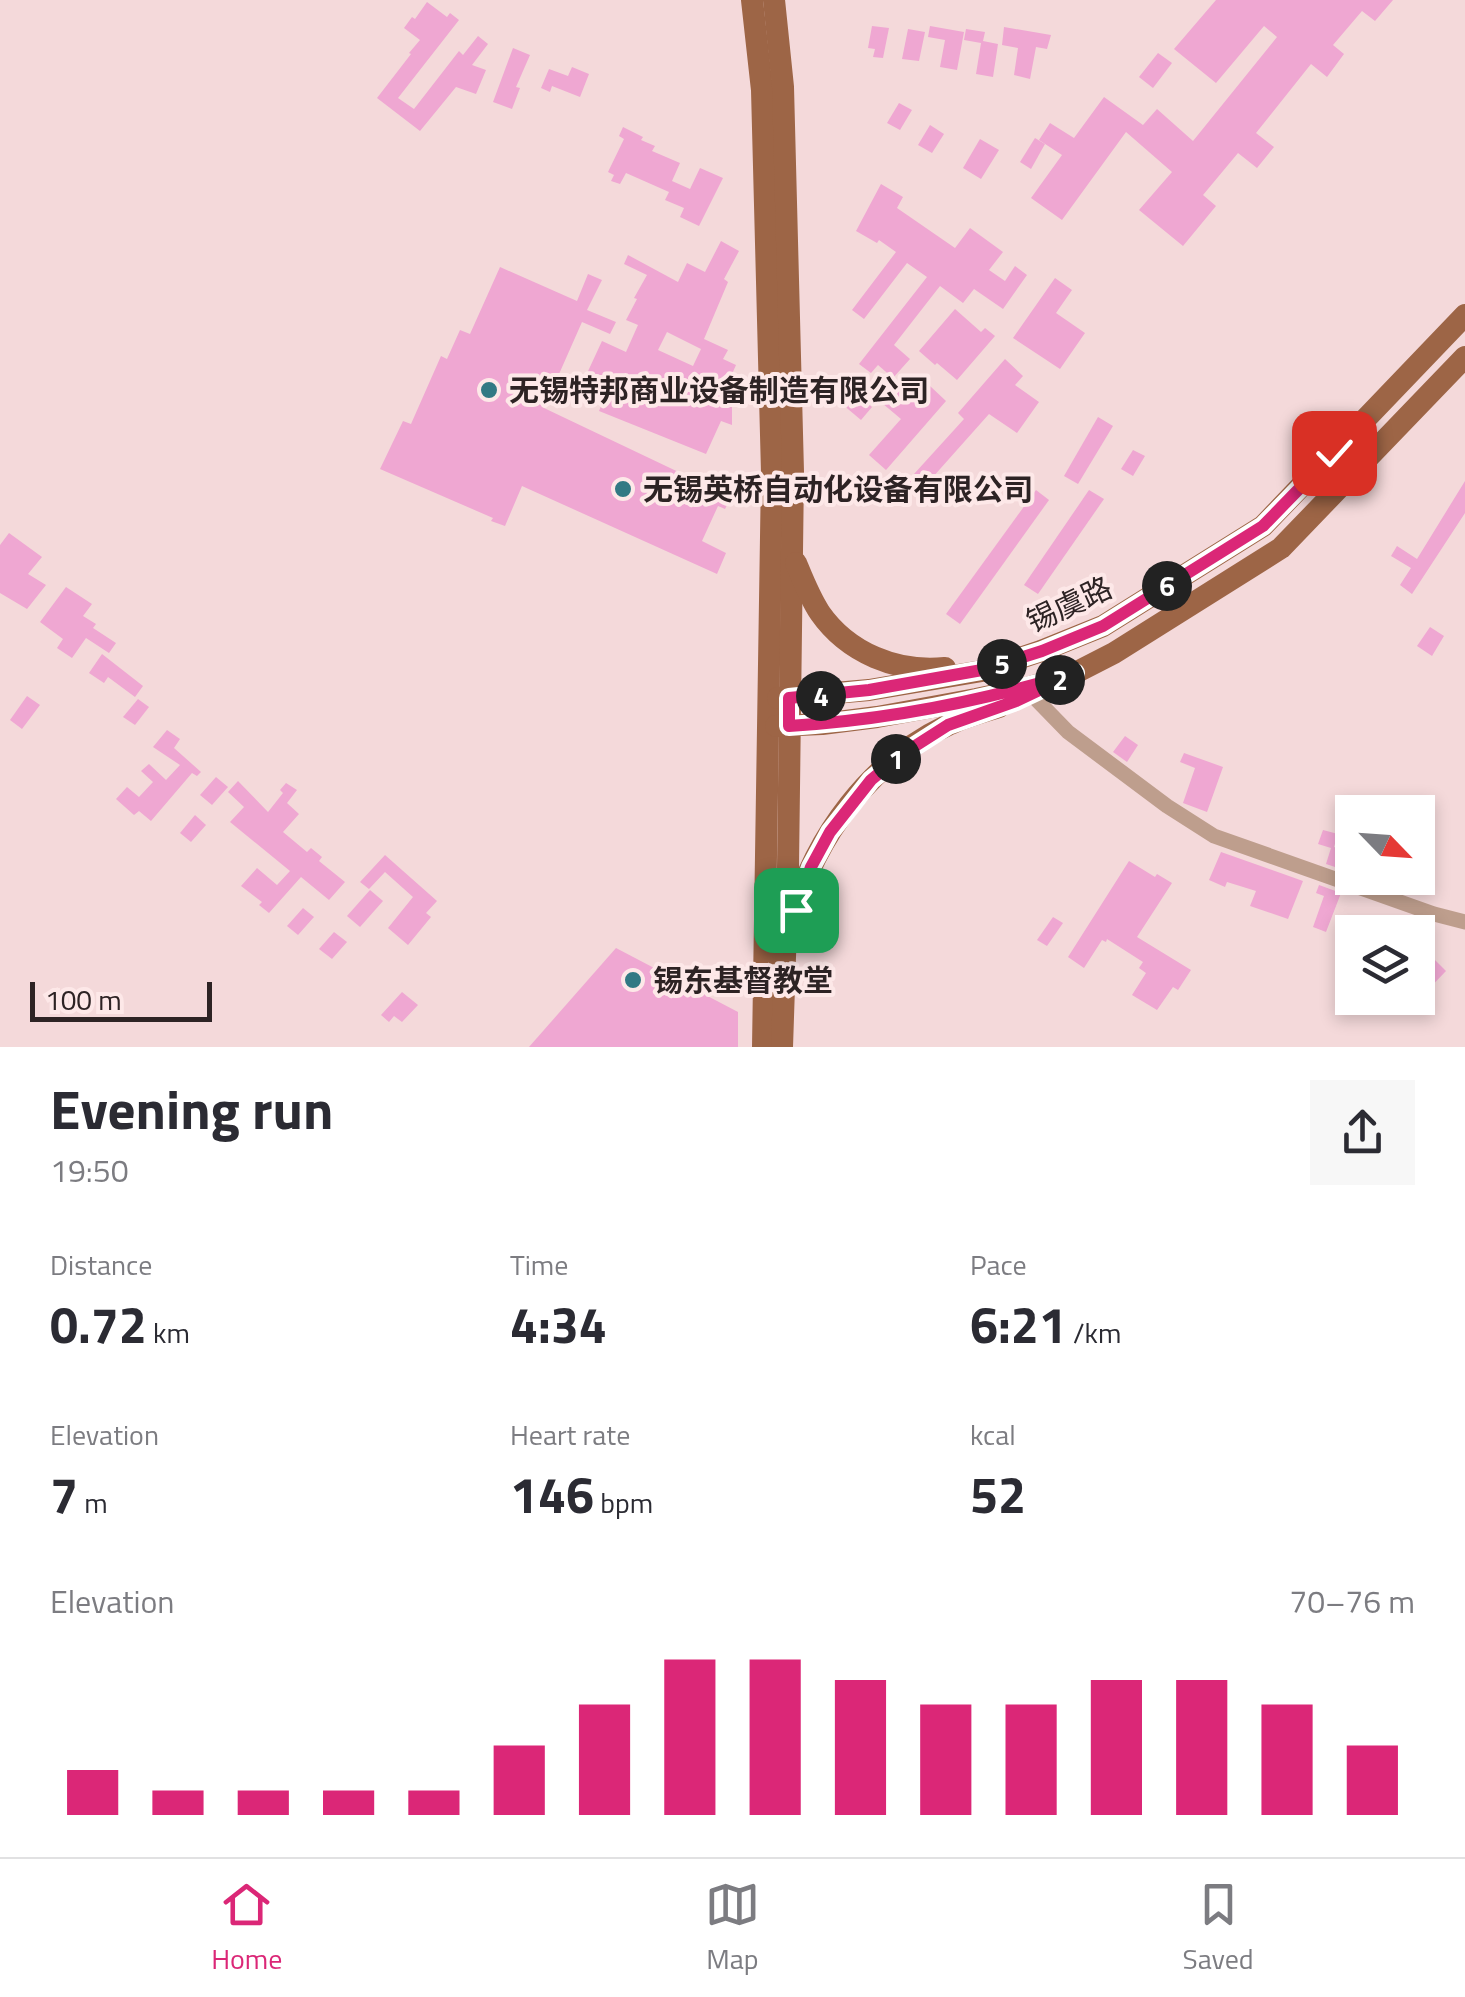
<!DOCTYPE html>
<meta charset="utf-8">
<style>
:root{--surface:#fff;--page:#f7f7f7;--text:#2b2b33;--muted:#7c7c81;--line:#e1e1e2;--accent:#db2777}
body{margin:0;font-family:"Titillium Web","Noto Sans SC",sans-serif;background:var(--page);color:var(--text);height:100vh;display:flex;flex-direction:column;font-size:38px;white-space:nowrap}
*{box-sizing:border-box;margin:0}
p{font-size:32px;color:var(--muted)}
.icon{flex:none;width:55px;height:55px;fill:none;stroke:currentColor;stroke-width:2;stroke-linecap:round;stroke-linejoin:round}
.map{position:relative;height:1047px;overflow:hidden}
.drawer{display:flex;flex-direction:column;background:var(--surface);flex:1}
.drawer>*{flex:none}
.needle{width:65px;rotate:115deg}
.fabs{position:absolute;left:1335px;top:795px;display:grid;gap:20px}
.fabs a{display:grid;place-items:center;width:100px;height:100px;border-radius:0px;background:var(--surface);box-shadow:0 5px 15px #0003;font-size:50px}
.scale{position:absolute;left:30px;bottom:25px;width:182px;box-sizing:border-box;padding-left:10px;border:5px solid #2d2324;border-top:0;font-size:28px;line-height:35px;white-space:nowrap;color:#2d2324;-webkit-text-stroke:8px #fde8e8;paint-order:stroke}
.pin{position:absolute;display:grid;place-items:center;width:85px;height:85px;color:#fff;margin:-42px;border-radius:20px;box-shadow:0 5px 15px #0006}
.km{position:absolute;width:50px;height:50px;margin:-25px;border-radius:50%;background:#222;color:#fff;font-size:28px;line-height:50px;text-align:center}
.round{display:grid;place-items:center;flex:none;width:105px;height:105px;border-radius:0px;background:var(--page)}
.headline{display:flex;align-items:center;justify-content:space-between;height:170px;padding:0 50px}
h1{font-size:55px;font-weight:700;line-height:75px}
.figures{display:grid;grid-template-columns:repeat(3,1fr);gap:15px;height:170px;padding:10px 50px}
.figures div{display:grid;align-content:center}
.figures b{font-size:50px;font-weight:700}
.figures small{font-size:28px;font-weight:400}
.figures p{font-size:28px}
.chart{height:280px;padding:20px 50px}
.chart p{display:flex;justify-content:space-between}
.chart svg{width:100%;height:180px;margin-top:10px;stroke:var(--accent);stroke-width:6}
.tabs{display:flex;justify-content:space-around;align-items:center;height:140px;border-top:2px solid var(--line);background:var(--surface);font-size:28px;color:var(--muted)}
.tabs a{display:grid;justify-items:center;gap:5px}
.tabs .selected{color:var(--accent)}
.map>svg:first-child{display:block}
.building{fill:#efa7d2;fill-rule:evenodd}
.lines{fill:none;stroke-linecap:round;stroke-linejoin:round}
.minor{stroke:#be9e8d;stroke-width:15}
.primary{stroke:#9d6546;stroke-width:22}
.route-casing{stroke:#fff;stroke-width:20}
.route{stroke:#db2777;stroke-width:12}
.poi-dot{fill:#327984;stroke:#fde8e8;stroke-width:4}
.labels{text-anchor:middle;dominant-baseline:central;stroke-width:8;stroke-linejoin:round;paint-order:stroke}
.poi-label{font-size:30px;font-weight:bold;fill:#2d2324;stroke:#fde8e8;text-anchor:start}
.street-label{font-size:30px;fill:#2d2324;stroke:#fde8e8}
</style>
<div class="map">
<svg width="1465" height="1047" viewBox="0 0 1465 1047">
<rect width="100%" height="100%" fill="#f4d9da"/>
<g class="building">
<path d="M1216,0H1393L1375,21L1362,11L1333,45L1344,54L1327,77L1311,64L1256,133L1274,147L1257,168L1238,153L1203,195L1216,206L1183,246L1139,210L1172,172L1126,132L1062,220L1031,198L1062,155L1039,140L1050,123L1074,138L1104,97L1143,125L1157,109L1193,141L1277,37L1264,26L1216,83L1174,49Z"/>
<path d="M427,2L447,17L450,13L459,20L398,98L414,109L459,51L463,55L478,36L488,44L472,65L486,70L476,94L456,87L420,131L377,98L411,54L409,53L420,40L404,28L412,17L415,19Z"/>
<path d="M872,26L889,28L883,58L873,57L875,49L868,48Z"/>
<path d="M930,26L964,32L957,70L940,67L945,40L928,37Z"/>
<path d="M1004,27L1051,35L1047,49L1036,47L1030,79L1014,75L1018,48L1002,45Z"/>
<path d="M908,29L925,32L919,61L902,59Z"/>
<path d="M966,29L985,32L983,41L998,44L993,77L976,74L981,43L964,40Z"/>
<path d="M513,48L530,55L516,87L520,88L512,109L493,102Z"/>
<path d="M1158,53L1172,63L1153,88L1139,77Z"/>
<path d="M572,67L589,74L580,97L552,86L550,92L541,88L549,69L568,76Z"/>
<path d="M899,103L912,110L900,130L887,123Z"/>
<path d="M930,125L944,134L932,153L918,145Z"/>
<path d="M623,127L643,137L641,140L655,146L652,151L680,163L672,181L690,189L700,168L723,178L699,226L680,217L684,208L665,200L669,192L626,173L620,184L611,181L614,175L608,172L624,139L619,136Z"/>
<path d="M1035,138L1045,144L1031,169L1020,162Z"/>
<path d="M980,139L999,150L981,179L963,168Z"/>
<path d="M881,184L903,197L897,208L955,248L970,228L1003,252L989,270L1005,281L1015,266L1027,275L1003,309L974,289L963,303L940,286L894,345L910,359L893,378L878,365L871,373L859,364L927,277L907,263L864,319L852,310L896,252L879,240L877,243L856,231Z"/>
<path d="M721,241L739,251L724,279L728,282L704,339L728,350L723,359L736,365L724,392L732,396V425L721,421L706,454L599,411L607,392L583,382L602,341L626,352L638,325L626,320L637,299L634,298L647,275L624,264L628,255L678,282L687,263L705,272ZM667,332L701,349L693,366L658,350Z"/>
<path d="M500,267L577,301L588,274L602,280L587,310L616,322L610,334L582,322L544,408L731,497L725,509L718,506L702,541L726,553L717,574L522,486L505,526L491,521L493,518L380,469L403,421L411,424L441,356L447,359L460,330L470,334Z"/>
<path d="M1055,278L1072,290L1056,313L1085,333L1060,369L1013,338Z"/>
<path d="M955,309L981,332L985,328L995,336L957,380L937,363L935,365L919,351Z"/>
<path d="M1005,359L1023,376L1015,385L1039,402L1017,433L989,414L916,496L904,485L964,419L958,413Z"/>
<path d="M891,380L917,402L930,386L946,401L886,470L869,455L901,419L876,398Z"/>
<path d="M838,381L872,407L861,420L829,393Z"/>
<path d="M1098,417L1113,426L1078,484L1064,476Z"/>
<path d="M1133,450L1145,456L1133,476L1121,469Z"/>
<path d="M1465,481V513L1412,594L1400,585L1411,568L1391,556L1397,546L1417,559Z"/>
<path d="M1036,490L1049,500L960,624L946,614Z"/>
<path d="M1089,490L1104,499L1038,594L1024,585Z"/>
<path d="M9,533L42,557L28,574L46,585L27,609L0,593V545Z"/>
<path d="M66,587L92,604L83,616L96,624L93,628L116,643L109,653L86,638L72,658L57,648L63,639L40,622Z"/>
<path d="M1430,627L1444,636L1432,656L1417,646Z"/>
<path d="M102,654L143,686L135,697L108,677L104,683L89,673Z"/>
<path d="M27,696L40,705L22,729L10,720Z"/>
<path d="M138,699L149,707L135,725L123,717Z"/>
<path d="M167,730L180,739L174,748L201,772L197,776L192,773L151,821L139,811L134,815L116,799L127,787L139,797L153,782L141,771L149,764L166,780L180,765L153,747Z"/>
<path d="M1125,736L1138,745L1127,762L1113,752Z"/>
<path d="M1184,753L1223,767L1207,812L1183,803L1195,768L1180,762Z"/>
<path d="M216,777L228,787L212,805L200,795Z"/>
<path d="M238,781L268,812L283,793L280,790L286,783L297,790L287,803L299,814L283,832L307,852L311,848L322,857L319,861L345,882L329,900L301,877L269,913L259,905L262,902L241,886L257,868L277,885L290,871L230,822L244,807L228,792Z"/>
<path d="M195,815L206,825L191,842L180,833Z"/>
<path d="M1323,830L1338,834L1334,847L1352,852L1347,871L1326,864L1331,848L1318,844Z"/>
<path d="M1221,852L1303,881L1288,919L1250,906L1256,891L1227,882L1225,887L1209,880Z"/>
<path d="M385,855L437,901L426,913L431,917L408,945L388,928L413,897L385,872L369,889L360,882Z"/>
<path d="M1129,861L1155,877L1157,874L1172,883L1137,937L1191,970L1178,990L1173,987L1157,1010L1132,995L1146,973L1139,968L1143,962L1107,939L1106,942L1102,940L1084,968L1068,957Z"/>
<path d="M1319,885L1341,893L1326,932L1313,927L1324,896L1316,893Z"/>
<path d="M370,890L383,901L360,927L347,916Z"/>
<path d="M303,908L314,917L298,935L287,926Z"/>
<path d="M1053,917L1063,923L1047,946L1037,940Z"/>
<path d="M334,932L347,942L332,959L319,949Z"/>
<path d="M616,948L738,1012V1047H529Z"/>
<path d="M1435,960L1446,971L1423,995L1418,990V978Z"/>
<path d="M402,992L418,1005L402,1022L394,1016L389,1022L381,1015Z"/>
</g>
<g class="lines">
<path class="minor" d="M1031,694L1068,732L1167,806L1214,836L1434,914L1465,922"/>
<g class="primary">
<path d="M752,0L762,90L772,473L763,1047"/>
<path d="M774,0L783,87L793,472L788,867L782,1047"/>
<path d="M796,563C803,580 810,598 820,613C848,653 897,673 945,668"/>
<path d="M778,698L869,690L982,671L1041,651L1103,626L1263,526L1465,315"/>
<path d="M776,726L822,724L877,717L976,699L1024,689L1075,673L1114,653L1281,548L1465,357"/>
<path d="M793,917C815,836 871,761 948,725C964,717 982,712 999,707"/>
</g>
</g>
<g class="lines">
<g class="route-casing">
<path id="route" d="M796,910L811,867L830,832L871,780L901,755L948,725L1016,701L1075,673C983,701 886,720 789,726V698L869,690L982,670L1042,651L1103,626L1263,526L1334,453"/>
</g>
<use href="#route" class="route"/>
</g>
<g class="poi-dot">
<circle cx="489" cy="390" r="10"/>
<circle cx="623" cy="489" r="10"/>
<circle cx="633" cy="980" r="10"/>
</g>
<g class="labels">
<g class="poi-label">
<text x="509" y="390">无锡特邦商业设备制造有限公司</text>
<text x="643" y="489">无锡英桥自动化设备有限公司</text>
<text x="653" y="980">锡东基督教堂</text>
</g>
<g class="street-label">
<text transform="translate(1069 604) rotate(-25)">锡虞路</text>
</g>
</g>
</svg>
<div class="fabs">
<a><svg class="needle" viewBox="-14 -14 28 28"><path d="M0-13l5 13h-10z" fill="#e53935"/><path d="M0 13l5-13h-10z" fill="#7c7c81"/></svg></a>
<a><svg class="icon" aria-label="layers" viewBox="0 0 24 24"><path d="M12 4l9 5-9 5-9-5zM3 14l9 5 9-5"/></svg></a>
</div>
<div class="scale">100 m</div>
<div class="pin" style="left:796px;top:910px;background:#1e9e55"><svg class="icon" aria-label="arrive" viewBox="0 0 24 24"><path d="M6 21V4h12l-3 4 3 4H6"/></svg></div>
<div class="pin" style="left:1334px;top:453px;background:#d93025"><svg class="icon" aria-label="check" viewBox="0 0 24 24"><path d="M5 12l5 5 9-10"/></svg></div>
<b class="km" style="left:896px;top:759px">1</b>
<b class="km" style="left:1060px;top:680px">2</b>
<b class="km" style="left:821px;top:696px">4</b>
<b class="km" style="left:1002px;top:664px">5</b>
<b class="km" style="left:1167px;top:586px">6</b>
</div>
<section class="drawer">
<div class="headline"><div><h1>Evening run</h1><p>19:50</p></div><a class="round"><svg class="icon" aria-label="share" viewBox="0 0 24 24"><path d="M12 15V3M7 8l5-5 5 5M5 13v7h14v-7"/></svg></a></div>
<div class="figures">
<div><p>Distance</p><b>0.72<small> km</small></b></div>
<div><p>Time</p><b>4:34</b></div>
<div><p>Pace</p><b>6:21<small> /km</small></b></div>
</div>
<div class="figures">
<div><p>Elevation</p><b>7<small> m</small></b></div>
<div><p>Heart rate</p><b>146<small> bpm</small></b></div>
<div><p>kcal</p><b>52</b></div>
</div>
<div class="chart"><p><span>Elevation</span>70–76 m</p>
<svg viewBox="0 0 160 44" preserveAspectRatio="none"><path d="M5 44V33M15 44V38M25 44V38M35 44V38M45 44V38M55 44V27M65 44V17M75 44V6M85 44V6M95 44V11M105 44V17M115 44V17M125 44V11M135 44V11M145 44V17M155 44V27"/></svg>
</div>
</section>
<nav class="tabs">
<a class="selected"><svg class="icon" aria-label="home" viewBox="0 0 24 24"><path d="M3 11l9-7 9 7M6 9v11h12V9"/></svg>Home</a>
<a><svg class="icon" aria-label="map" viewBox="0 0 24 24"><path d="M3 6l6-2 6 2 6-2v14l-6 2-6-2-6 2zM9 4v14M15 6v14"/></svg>Map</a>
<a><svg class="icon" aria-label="saved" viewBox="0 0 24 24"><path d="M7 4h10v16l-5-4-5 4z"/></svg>Saved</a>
</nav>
